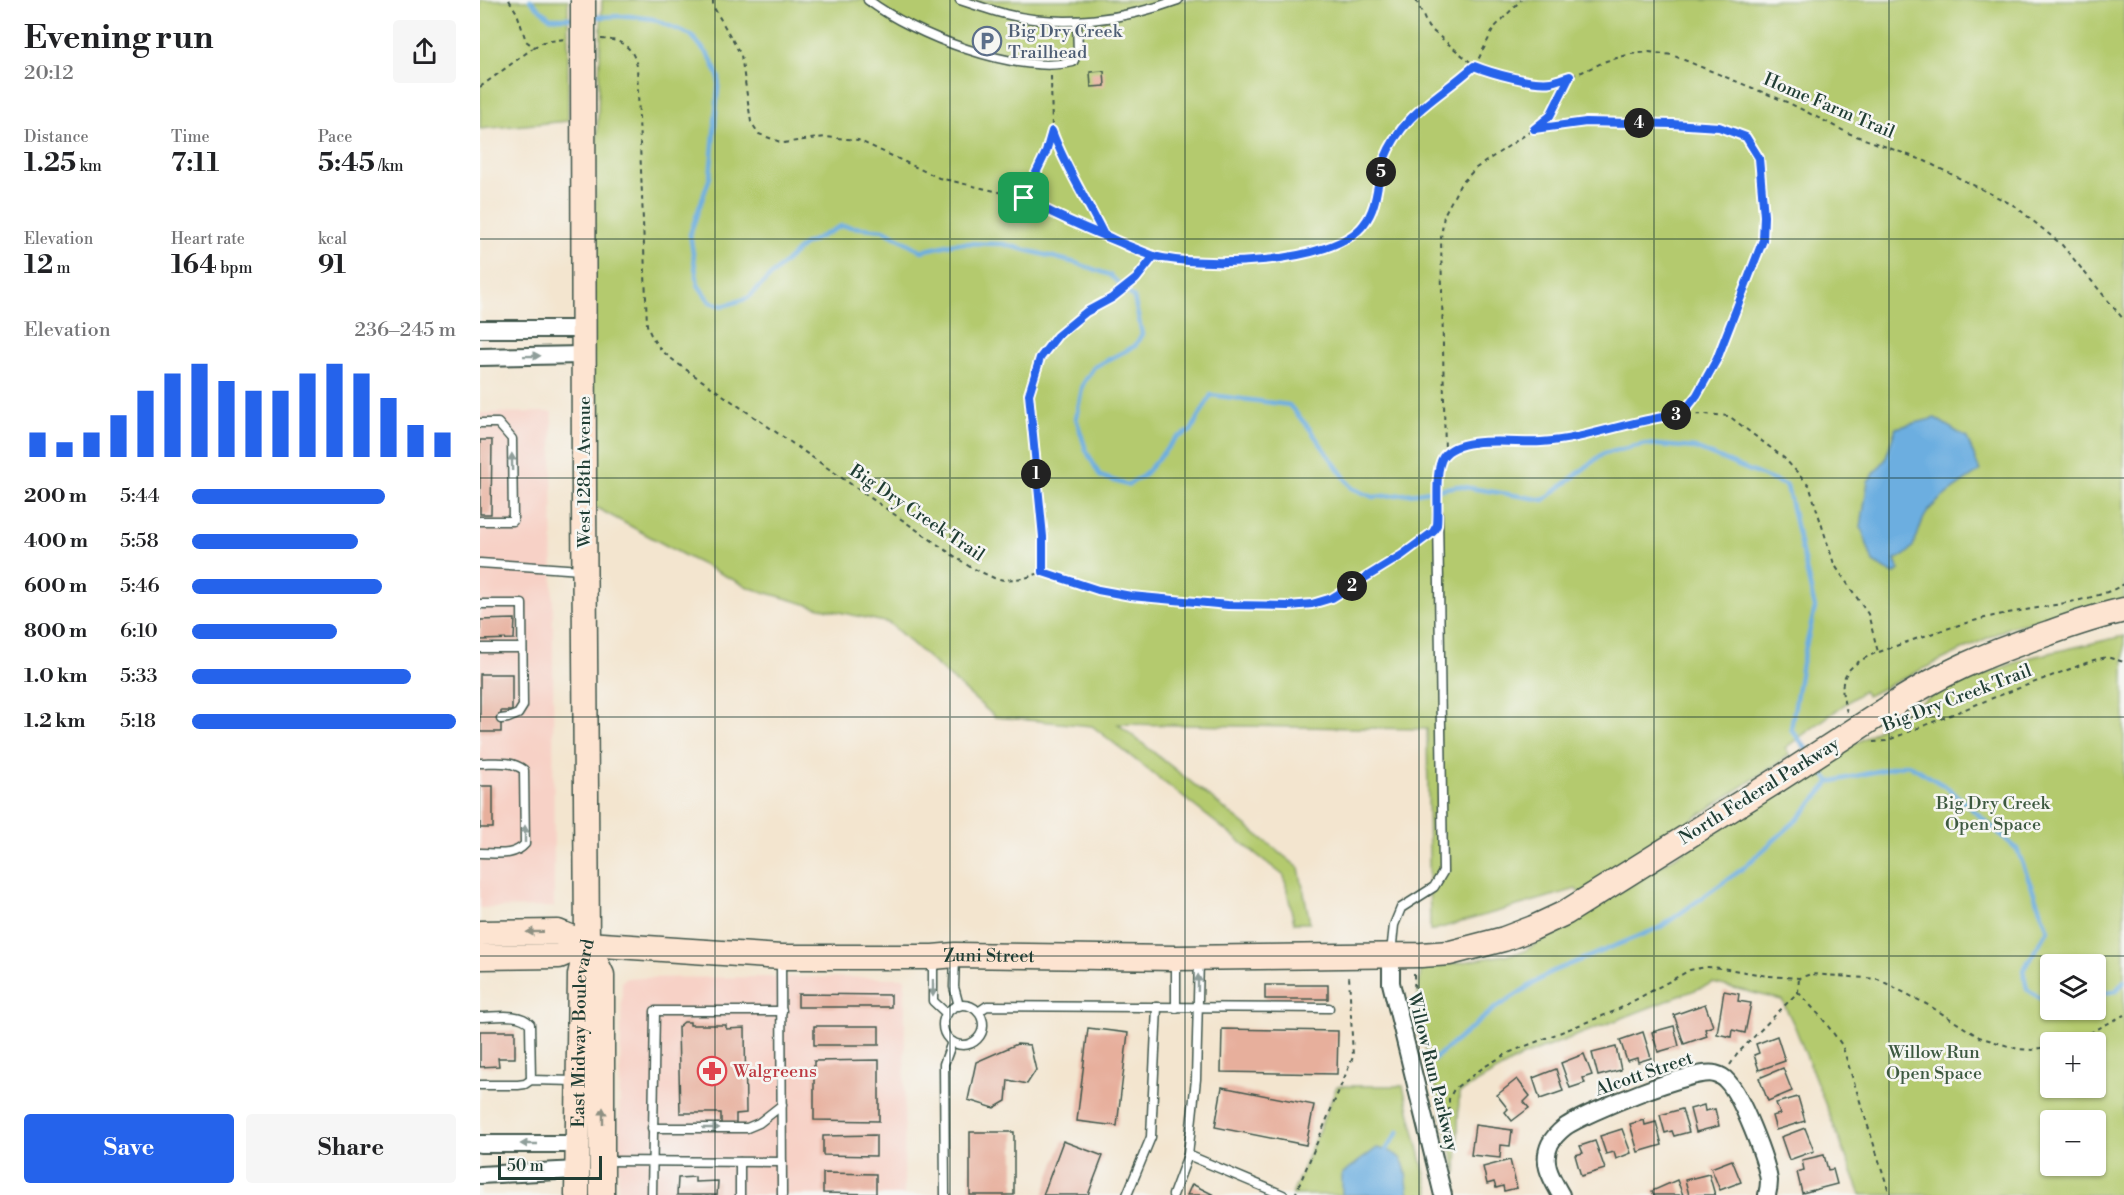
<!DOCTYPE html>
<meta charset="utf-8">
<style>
:root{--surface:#fff;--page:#f6f6f6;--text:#202124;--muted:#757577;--accent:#2563eb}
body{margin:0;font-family:"Libre Bodoni",serif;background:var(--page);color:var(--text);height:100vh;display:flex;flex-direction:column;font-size:22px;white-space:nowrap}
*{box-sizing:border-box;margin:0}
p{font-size:20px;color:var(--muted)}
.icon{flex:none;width:33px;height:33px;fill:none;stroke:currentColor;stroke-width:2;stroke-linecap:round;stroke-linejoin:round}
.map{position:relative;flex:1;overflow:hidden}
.side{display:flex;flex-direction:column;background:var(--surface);width:480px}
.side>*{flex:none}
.fabs{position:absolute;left:1560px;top:954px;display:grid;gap:12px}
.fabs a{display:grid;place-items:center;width:66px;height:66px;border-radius:6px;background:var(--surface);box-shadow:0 2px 4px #0004;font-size:30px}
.scale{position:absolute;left:18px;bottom:15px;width:104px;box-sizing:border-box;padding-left:6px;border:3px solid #1f3d34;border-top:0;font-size:16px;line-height:21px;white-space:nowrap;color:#1f3d34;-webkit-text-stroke:4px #f6f6f2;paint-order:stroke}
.pin{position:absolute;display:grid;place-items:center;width:51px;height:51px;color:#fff;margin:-26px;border-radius:12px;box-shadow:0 3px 9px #0006}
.km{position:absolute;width:30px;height:30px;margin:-15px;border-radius:50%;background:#222;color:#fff;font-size:16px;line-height:30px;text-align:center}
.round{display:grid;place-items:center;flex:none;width:63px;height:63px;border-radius:6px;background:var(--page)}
.overview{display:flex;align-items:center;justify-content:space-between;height:102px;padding:0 24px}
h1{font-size:33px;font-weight:800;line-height:45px}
.metrics{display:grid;grid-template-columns:repeat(3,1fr);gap:9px;height:102px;padding:6px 24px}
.metrics div{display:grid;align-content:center}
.metrics b{font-size:26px;font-weight:800}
.metrics small{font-size:16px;font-weight:400}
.metrics p{font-size:16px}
.chart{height:168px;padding:12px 24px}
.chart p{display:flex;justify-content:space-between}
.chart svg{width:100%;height:108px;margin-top:6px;stroke:var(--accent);stroke-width:6}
.action{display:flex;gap:12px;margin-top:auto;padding:12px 24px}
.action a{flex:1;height:69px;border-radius:6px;background:var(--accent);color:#fff;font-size:24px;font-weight:800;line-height:69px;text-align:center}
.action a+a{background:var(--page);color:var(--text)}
ul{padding:0 24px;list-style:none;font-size:20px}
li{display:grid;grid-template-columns:96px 72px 1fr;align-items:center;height:45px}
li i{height:15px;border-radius:8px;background:var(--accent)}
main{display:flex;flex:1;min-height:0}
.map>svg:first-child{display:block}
.built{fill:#f7d1c6}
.green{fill:#b4ca6e;stroke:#6a8451;stroke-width:1.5;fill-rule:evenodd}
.water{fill:#6caee0;stroke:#46768a;stroke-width:1.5}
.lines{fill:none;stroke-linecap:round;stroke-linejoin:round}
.stream{stroke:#6caee0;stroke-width:4.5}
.building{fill:#e7af9c}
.lane-casing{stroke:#3f564b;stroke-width:11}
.street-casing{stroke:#3f564b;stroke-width:20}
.secondary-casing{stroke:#3f564b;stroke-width:27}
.path{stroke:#3f564b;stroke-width:2;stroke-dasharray:4.5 4.5;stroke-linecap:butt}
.lane{stroke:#fff;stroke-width:8}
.street{stroke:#fff;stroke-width:16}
.secondary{stroke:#fde4d1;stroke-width:24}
.secondary-bridge-casing{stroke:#3f564b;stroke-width:27;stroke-linecap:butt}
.secondary-bridge{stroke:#fde4d1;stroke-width:24}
.oneway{fill:#8f9e9a}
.oneway2{fill:#8e9082}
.route-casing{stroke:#fff;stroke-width:12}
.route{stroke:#2563eb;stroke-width:8}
.grid{fill:none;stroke:#1f3d34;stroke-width:1.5;stroke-opacity:0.55}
.labels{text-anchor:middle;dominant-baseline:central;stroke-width:5;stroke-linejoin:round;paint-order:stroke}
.service-label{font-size:18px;fill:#4e5e75;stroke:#f6f6f2;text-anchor:start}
.street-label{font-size:18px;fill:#1f3d34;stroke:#f6f6f2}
.park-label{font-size:18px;fill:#3d5940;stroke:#f6f6f2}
.health-label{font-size:18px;fill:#be3a42;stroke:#f6f6f2;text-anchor:start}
</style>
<main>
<section class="side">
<div class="overview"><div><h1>Evening run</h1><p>20:12</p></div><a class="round"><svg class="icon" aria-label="share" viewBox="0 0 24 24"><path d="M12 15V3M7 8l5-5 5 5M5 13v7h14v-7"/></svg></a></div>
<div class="metrics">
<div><p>Distance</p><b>1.25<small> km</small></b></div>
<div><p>Time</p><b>7:11</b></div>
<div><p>Pace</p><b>5:45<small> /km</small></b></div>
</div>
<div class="metrics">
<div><p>Elevation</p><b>12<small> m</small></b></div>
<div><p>Heart rate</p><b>164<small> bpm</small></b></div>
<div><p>kcal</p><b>91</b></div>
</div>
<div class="chart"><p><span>Elevation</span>236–245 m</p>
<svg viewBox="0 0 160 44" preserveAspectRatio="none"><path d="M5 44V34M15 44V38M25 44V34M35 44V27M45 44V17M55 44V10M65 44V6M75 44V13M85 44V17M95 44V17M105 44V10M115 44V6M125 44V10M135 44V20M145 44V31M155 44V34"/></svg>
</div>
<ul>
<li><b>200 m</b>5:44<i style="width:73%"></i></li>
<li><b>400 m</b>5:58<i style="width:63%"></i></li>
<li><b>600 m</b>5:46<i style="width:72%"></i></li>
<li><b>800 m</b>6:10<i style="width:55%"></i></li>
<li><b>1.0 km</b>5:33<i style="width:83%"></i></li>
<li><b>1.2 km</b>5:18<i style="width:100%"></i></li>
</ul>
<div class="action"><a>Save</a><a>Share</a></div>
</section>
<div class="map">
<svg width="1644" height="1195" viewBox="0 0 1644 1195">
<rect width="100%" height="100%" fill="#f6f6f2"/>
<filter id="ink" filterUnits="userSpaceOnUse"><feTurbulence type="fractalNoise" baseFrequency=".0167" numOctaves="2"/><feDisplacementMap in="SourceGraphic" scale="12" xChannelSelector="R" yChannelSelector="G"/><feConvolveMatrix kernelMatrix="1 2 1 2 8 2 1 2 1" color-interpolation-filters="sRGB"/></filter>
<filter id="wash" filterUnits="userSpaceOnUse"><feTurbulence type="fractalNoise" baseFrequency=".008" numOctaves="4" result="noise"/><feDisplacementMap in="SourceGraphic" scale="24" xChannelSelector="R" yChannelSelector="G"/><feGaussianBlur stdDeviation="1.35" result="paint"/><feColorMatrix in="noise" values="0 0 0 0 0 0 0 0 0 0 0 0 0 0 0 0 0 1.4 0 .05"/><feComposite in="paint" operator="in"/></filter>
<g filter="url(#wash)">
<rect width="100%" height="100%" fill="#f3e5cf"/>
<g class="built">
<path d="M72,412L74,907L0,908V413Z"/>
<path d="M312,977L425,978L424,1195H138L142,981L146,978Z"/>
</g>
<g class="green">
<path d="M0,0H88V121L0,129Z"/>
<path d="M122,0H1644V602L1617,606L1530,627L1387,696L1383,691L1305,748L1310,755L1100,894L1096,889L950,931L947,729L638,724L819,868L830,923H814L804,876L612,726L515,717L409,623L336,607L270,588L211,559L104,501Z"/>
<path d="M1644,636V1195H1381L1315,1027L1302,1000L1233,983L1041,1057L979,1093L977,1173L943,1038V1017L938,996L941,969L1043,952L1466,687L1552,657ZM1570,964H1616V1010H1570ZM1570,1042H1616V1088H1570ZM1570,1120H1616V1166H1570Z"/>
<path d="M857,1086H923L950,1195H812Z"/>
</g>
<g class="water">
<path d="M1455,418L1487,438L1500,471C1485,481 1453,501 1445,516C1435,534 1438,554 1415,559L1419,570L1414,574L1393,562L1381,527L1388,481L1405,460L1416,428Z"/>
<path d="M897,1148C930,1154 924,1168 929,1195H862V1174Z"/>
</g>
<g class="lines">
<g class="stream">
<path d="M50,0L70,18H97"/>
<path d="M112,17L149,16L173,19L211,35L230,57L239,78L230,177L210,234L218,285L230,302L243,306L268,298L322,246L361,226L404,230L442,251L476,243L523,244L596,263L630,275L654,298L662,334L655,346L614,367L603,384L596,418L606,450L620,476L647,485L663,476L696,438L711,431L731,395L809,405L829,428L872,488L893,497L937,493L978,486L1064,500L1124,453L1166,444L1215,448L1307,486L1335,608L1322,663L1311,729L1328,751"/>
<path d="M1336,763L1350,782L1428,764L1468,788L1537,849L1568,930L1543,970L1547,989L1564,1001L1570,1000"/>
<path d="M1616,994L1636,991L1644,981"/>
<path d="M953,1060L1014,1009L1071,972L1181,927L1262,869L1319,818L1350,782"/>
<path d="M906,1150L919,1131"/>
</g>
</g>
<g id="blocks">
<g class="building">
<path d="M624,71L625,86L611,87L610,72Z"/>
<path d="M0,440H12L11,514H0Z"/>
<path d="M35,619L34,639L0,640V620Z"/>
<path d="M0,674H32V711H21V732H0Z"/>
<rect x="0" y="786" width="13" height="42"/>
<rect x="785" y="985" width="63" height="14"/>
<path d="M1244,991L1259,994L1258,1001L1271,1003L1265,1033L1252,1030L1251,1037L1237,1034Z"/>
<path d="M318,994L411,995V1007H318Z"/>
<path d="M1225,1004L1233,1026L1225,1029L1227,1036L1204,1044L1194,1015Z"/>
<path d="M204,1022H210V1025H246V1029L265,1028L266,1113L256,1114V1131H241V1113H200L198,1027Z"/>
<rect x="334" y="1026" width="65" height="19"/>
<path d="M1194,1026L1199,1046L1178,1052L1172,1032Z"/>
<path d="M608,1028L648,1033L637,1126L597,1121Z"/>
<path d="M742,1029L858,1031L857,1074L741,1072Z"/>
<path d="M0,1031H35V1058H18L19,1066L0,1067Z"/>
<path d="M1163,1032L1171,1058L1158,1062L1157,1058L1147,1061L1140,1040Z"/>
<path d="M1297,1036L1305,1061L1279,1070L1274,1055L1279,1053L1276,1044Z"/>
<path d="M537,1044L550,1045L556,1070L547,1084L528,1080L526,1101L514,1108L488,1100L496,1062Z"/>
<path d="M1136,1047L1141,1070L1118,1076L1112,1053Z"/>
<path d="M1104,1054L1112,1075L1103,1078L1105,1083L1090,1088L1081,1063Z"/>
<path d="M399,1060V1121L334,1120V1061Z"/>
<path d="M1303,1068L1312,1091L1288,1101L1279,1078Z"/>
<path d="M1076,1069L1083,1091L1060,1099L1053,1078Z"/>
<path d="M1037,1079L1050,1096L1044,1102L1049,1108L1032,1121L1025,1112L1028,1109L1017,1095Z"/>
<path d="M742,1087L834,1105L826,1145L735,1127Z"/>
<path d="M1318,1097L1325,1121L1296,1130L1292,1116L1300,1114L1296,1103Z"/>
<path d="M1224,1105L1225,1111L1235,1109L1239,1126L1216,1132L1210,1109Z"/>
<path d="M1202,1109L1209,1132L1194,1136L1192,1131L1185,1133L1180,1115Z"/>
<path d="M1164,1120L1165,1125L1176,1122L1182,1145L1158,1152L1150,1124Z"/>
<path d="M995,1125L1032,1130L1030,1146L1021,1145L1020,1158L991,1155Z"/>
<path d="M1325,1128L1334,1151L1309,1160L1301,1137Z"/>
<path d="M1142,1129L1151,1153L1136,1159L1134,1152L1126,1154L1120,1136Z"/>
<rect x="490" y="1132" width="44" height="63"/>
<path d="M396,1135V1156L343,1155V1136Z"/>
<path d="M583,1141L623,1156L608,1195H563Z"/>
<path d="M1115,1141L1125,1169L1101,1176L1095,1155L1103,1153L1100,1146Z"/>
<path d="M1344,1155L1348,1170L1353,1169L1357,1184L1322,1193L1317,1172L1324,1170L1322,1160Z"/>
<path d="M1030,1160L1037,1188L1024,1191L1023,1186L1016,1188L1014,1182L1007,1184L1003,1167Z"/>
<path d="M1252,1160L1261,1182L1240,1190L1231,1168Z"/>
<path d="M343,1173L396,1174V1194L343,1193Z"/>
<path d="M1229,1174L1235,1195H1209L1205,1180Z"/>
<path d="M215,1177V1182L238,1181L237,1195H197L198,1178Z"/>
<path d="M1197,1180L1203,1195H1174L1172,1191Z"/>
<path d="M712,1184L734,1195H707Z"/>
</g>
</g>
</g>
<g filter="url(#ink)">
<use href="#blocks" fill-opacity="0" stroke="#3f564b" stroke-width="1.5"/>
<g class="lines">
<g class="lane-casing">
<g id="lane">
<path d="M388,0C434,35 536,75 593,62L598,52L597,21"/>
<path d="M480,0C495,5 510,10 525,14C582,28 644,20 698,0"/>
<path d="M0,423H18L32,439L33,521H0"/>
<path d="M0,563L101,570"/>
<path d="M0,604H42L43,706L38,714L28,718L21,719"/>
<path d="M0,648H41"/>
<path d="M0,763C16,763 31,760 44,770L45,844C34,857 16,853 0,853"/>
<path d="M911,953L914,925L921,908L954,887L963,872L958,513"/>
<path d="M475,956L474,987L479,1006"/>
<path d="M301,958L302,1195"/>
<path d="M453,960V1001L467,1014"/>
<circle cx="483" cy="1025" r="20"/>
<path d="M696,1008V959"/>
<path d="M498,1012L507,1006L849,1008"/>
<path d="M0,1017C16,1017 40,1012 50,1024L51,1080"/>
<path d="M0,1085H38L45,1084L51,1080L95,1081"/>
<path d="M172,1128H267L279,1123L302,1105"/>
<path d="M708,1155L803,1195"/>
<path d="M123,1161L302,1162"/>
<path d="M172,1195L175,1011H302"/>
<path d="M260,1195V1162"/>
<path d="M465,1195L464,1064L472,1042"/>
<path d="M647,1195L671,1137L677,1007"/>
<path d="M693,1195L708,1155L716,1079L719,959"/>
</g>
</g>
<g class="street-casing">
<g id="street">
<path d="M0,329H104"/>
<path d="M0,357L104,355"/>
<path d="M911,957V983L963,1195"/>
<path d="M0,1144H98"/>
<path d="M0,1175L97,1170"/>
<path d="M1081,1195C1072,1179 1061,1163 1070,1144C1073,1138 1080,1131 1085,1127C1105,1113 1214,1068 1235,1074C1239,1075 1244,1077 1247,1081C1261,1095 1287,1161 1289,1181C1289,1186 1288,1191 1287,1195"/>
</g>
</g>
<g class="secondary-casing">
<g id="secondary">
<path d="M1404,711C1457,674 1509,653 1569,633C1594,624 1618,616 1644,610"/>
<path id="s1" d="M0,933L78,932L107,944L301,957H453L475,955L696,958L941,955L970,953L1024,939L1053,928L1085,913L1296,781"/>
<path d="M107,944L122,975V1195"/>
<path d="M0,957L79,956L107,944"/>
<path id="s2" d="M97,1195L100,975L107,944L104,501L103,48"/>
</g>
</g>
<g class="path">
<path d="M29,0L37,13L46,41L54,47L64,42L85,39"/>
<path d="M233,0V6L261,55L271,122L279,134L303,143L345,137L378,140L459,178L545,198L558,205L674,256"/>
<path d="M936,0L948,27L995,66L1014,28L1041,0"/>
<path d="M121,39C141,39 153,47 157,66L167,325C174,346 184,353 201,366L490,567L514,578L524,580L545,578L563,572L618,590L651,596L748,605L809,606L832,604L852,598L922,555L947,536"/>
<path d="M571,76L572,131L580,154L603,192L624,235"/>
<path d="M0,87L53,48"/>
<path d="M1056,127L1070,116L1090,76"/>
<path d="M545,198L566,152L572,131"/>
<path d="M965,455L961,238L964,215L980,185L996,168L1054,129L1106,122L1192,124L1239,127L1266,137L1279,158L1284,216L1283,240L1237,359L1217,395L1202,414"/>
<path d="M959,502V466L965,455L977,447L994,443L1060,442L1091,439L1179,416L1224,414L1249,416L1304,458L1329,485L1354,564L1388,614L1398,652C1367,665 1355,677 1367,712"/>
<path d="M563,572V537L548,394L560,358L577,336L606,312L632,298L656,279L674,256C724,263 850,269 884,224C904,198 897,162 916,135C937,106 968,90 995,66L1007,72L1069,82L1102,72L1126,61L1151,54L1169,52L1192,55L1309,103L1368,133L1445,161L1535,206L1582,245L1644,320"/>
<path d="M1399,652C1435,639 1472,626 1509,617C1546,608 1614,603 1644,584"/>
<path d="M1393,742L1406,741L1510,699L1614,660L1627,657L1644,662"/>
<path d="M934,974L935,1011"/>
<path d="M1318,992L1342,1018L1362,1045L1410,1195"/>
<path d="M1584,1042L1610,1033L1644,1015"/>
<path d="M1250,1065L1258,1053L1318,992L1319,978"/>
<path d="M965,1137L969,1132V1099L974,1089L1004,1067L1028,1053L1135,1011L1210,970L1226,967L1242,968L1288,976L1319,978L1331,974L1398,979L1450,1006L1499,1037L1538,1049L1552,1050L1570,1046"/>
<path d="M815,1195L873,1057L869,975"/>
</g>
<use href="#lane" class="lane"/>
<use href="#street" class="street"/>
<use href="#secondary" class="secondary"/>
<g class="secondary-bridge-casing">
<g id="secondary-bridge">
<path d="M103,0V48"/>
<path d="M1296,781L1404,711"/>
</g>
</g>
<use href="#secondary-bridge" class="secondary-bridge"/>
</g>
<defs><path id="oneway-solid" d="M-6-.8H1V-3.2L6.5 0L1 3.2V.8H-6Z" transform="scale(1.5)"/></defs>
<g class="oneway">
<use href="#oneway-solid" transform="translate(52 356) rotate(-1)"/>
<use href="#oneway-solid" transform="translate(32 462) rotate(-91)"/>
<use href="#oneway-solid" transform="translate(45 834) rotate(-90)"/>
<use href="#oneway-solid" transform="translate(718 983) rotate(-89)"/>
<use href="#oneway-solid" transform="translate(453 988) rotate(90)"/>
<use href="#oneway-solid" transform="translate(231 1128)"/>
<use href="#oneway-solid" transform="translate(49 1144) rotate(-180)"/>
</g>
<g class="oneway2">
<use href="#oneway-solid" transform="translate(55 932) rotate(179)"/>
<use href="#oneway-solid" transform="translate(123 1116) rotate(-90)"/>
</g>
</g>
<g class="lines" filter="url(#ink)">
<g class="route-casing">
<path id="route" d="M544,198C585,221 631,239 674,256L656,279L632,298L606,312L577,336L560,358L549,394L563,537V572L618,590L651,596L748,605L809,606L832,604L852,598L922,555L953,532L957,525C959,507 954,472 963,457C979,434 1036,444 1061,442C1109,439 1154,419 1202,414L1217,395L1237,359L1283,240L1284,216L1279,158L1266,137L1239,127L1192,124L1106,122L1054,129L1070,116L1090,76C1084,78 1078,80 1071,82C1054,85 1011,73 994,66C959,98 923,112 904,160C896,181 899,205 884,224C854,265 720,268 674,256C657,252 640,242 624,235C607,200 585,167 572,131L566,152L544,198"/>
</g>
<use href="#route" class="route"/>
</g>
<path class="grid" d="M235,0V1195M470,0V1195M705,0V1195M939,0V1195M1174,0V1195M1409,0V1195M0,239H1644M0,478H1644M0,717H1644M0,956H1644"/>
<defs>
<g id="parking-ring" transform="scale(1.5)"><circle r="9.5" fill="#f6f6f2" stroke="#5c6f8a" stroke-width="1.5"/><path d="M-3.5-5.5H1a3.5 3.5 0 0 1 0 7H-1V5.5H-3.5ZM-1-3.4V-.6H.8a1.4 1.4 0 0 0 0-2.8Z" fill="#5c6f8a"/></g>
<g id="pharmacy-ring" transform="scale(1.5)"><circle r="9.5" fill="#f6f6f2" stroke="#e0444e" stroke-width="1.5"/><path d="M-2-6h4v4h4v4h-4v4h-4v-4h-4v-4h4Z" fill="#e0444e"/></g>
</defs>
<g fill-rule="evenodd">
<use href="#parking-ring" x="507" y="41"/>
<use href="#pharmacy-ring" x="232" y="1071"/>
</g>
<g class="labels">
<g class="service-label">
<text x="528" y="31">Big Dry Creek<tspan x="528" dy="21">Trailhead</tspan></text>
</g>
<g class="street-label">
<text transform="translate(1349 106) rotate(23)">Home Farm Trail</text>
<text transform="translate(104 472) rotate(-90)">West 128th Avenue</text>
<text transform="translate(437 513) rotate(34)">Big Dry Creek Trail</text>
<text transform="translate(1477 698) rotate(-21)">Big Dry Creek Trail</text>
<text transform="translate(1279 791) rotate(-32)">North Federal Parkway</text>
<text stroke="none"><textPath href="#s1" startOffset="512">Zuni Street</textPath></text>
<text stroke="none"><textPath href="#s2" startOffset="162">East Midway Boulevard</textPath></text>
<text transform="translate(953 1072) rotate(76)">Willow Run Parkway</text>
<text transform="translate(1164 1074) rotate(-19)">Alcott Street</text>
</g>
<g class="park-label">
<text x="1513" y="803">Big Dry Creek<tspan x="1513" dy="21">Open Space</tspan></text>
<text x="1454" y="1052">Willow Run<tspan x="1454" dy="21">Open Space</tspan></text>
</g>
<g class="health-label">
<text x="253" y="1071">Walgreens</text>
</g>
</g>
</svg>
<div class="fabs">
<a><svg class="icon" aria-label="layers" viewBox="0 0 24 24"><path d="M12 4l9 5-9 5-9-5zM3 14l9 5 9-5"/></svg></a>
<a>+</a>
<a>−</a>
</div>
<div class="scale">50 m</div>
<div class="pin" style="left:544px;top:198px;background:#1e9e55"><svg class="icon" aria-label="arrive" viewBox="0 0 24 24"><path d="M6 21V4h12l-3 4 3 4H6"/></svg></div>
<b class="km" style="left:556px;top:474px">1</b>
<b class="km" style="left:872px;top:586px">2</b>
<b class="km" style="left:1196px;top:415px">3</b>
<b class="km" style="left:1159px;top:123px">4</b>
<b class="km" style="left:901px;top:172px">5</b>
</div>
</main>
